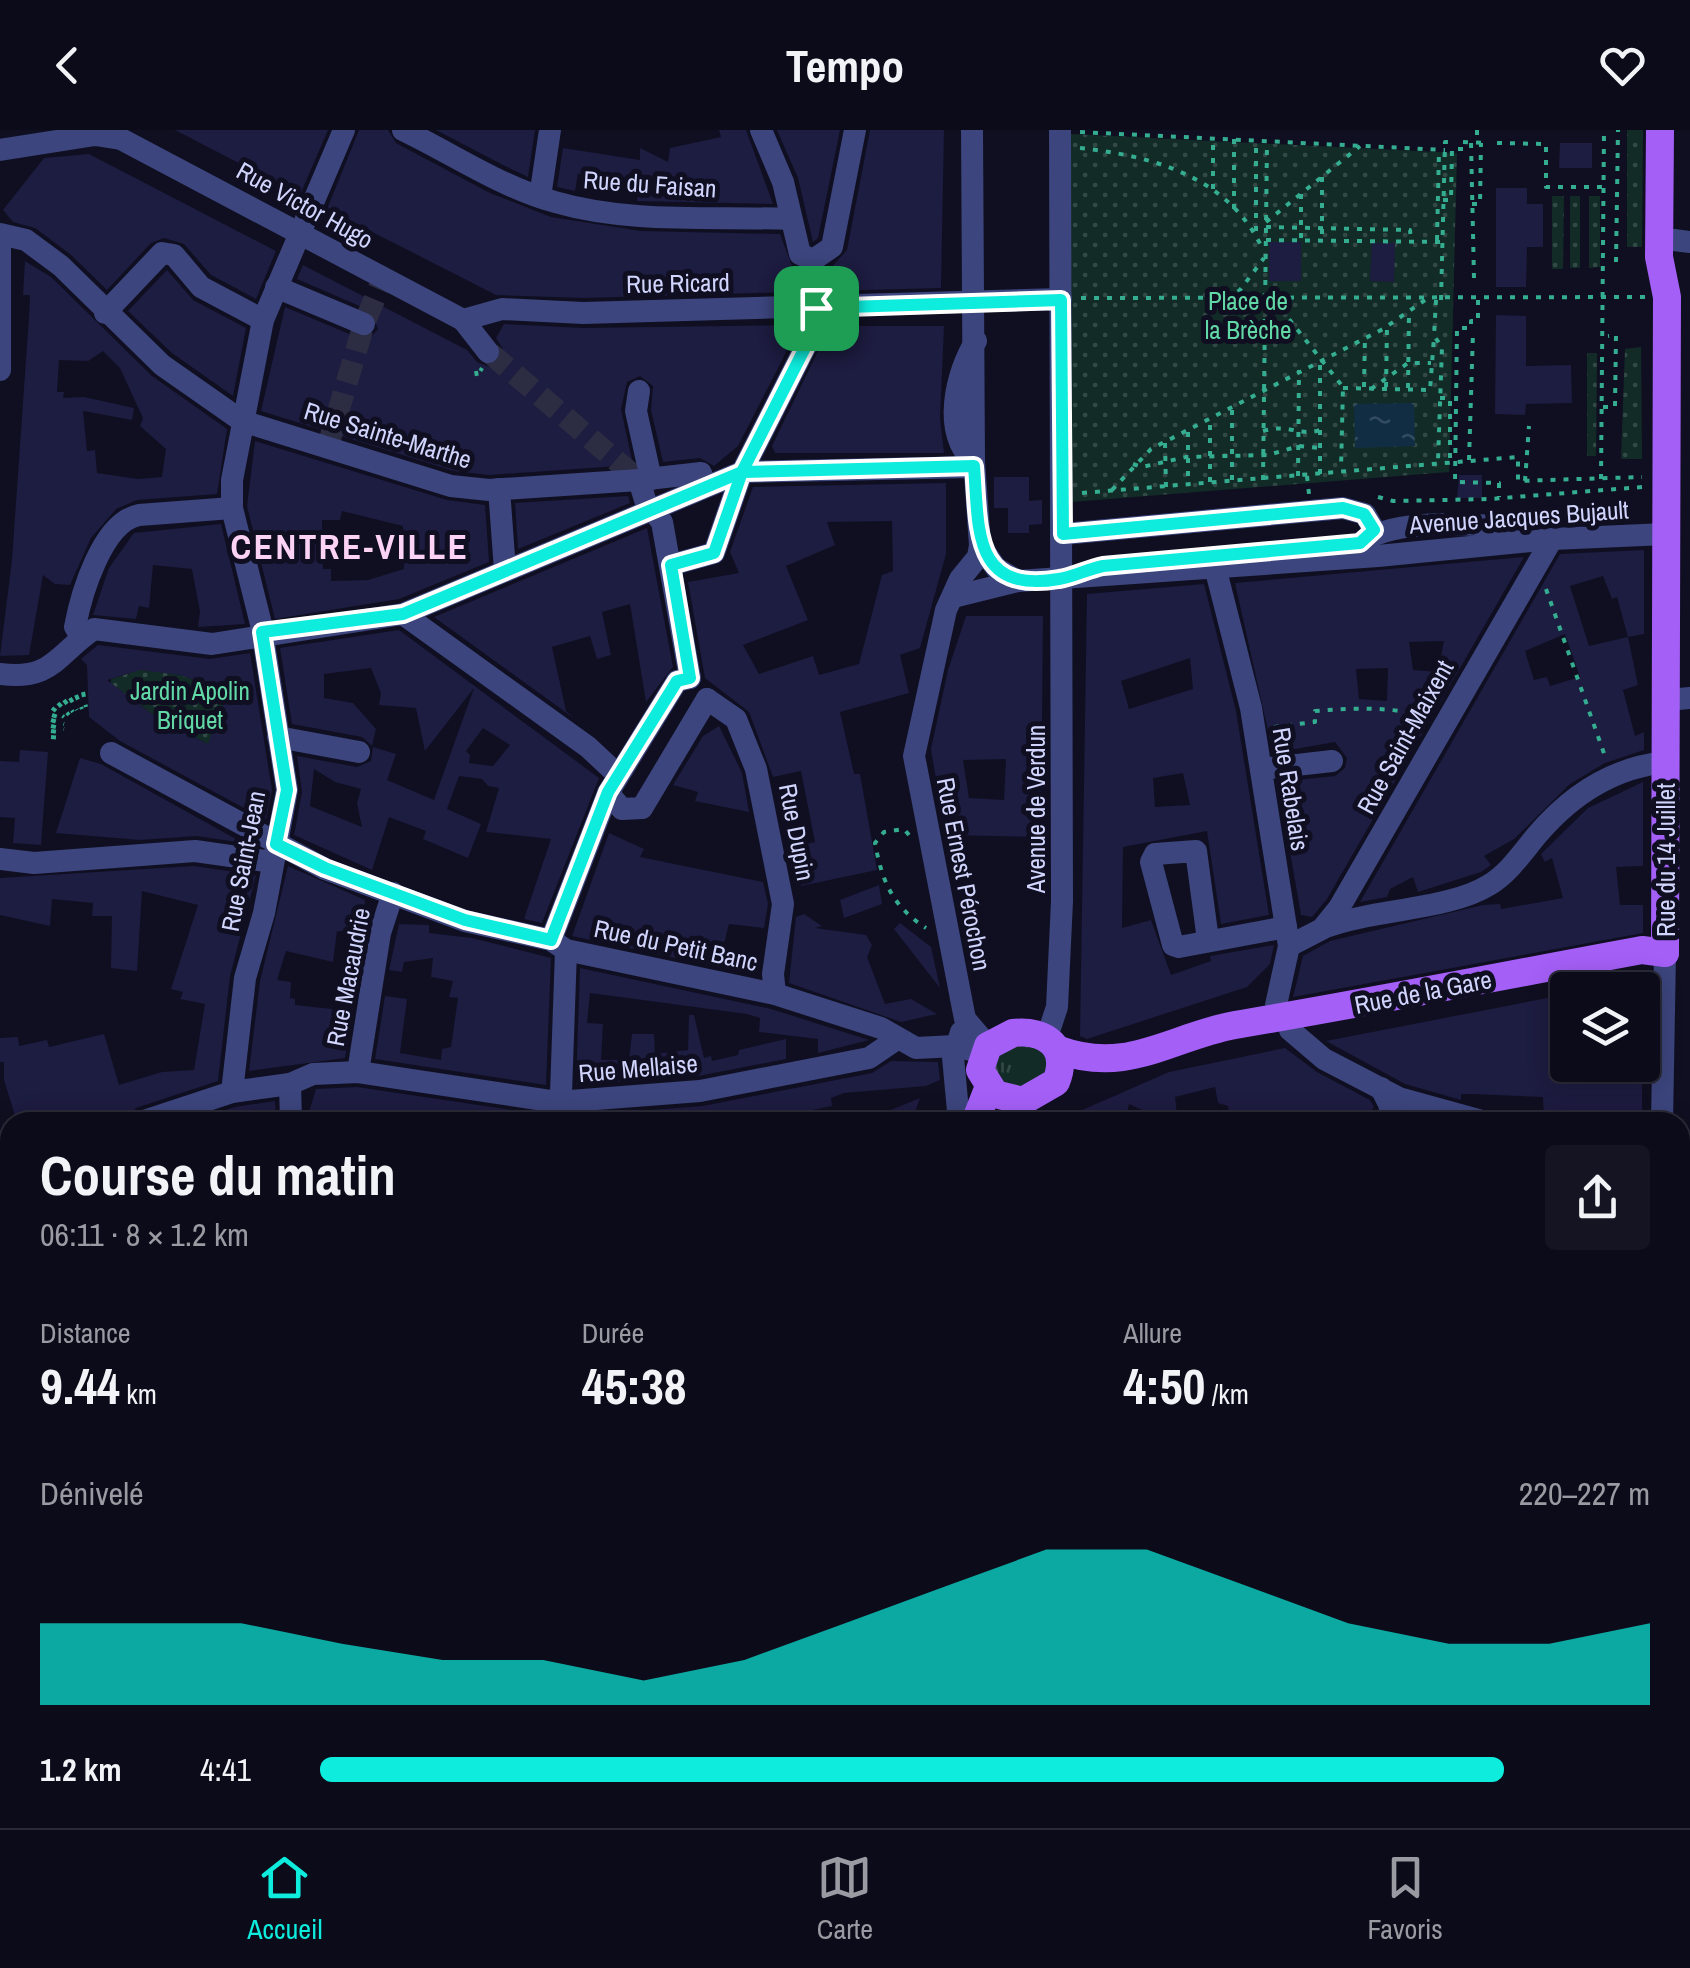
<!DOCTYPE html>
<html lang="fr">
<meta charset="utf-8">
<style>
:root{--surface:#0b0b19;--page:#141422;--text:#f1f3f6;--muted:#9a9ba2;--line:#2b2b38;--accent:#0decdd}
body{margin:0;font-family:"Archivo Narrow",sans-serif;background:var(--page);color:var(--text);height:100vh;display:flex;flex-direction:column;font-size:38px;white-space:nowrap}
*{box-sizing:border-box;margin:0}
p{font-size:32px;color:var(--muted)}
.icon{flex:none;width:55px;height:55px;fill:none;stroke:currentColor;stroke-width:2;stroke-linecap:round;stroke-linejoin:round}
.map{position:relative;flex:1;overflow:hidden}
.side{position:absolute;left:0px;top:982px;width:1690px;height:718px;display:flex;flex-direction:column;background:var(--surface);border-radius:30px 30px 0 0;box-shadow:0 5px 25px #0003,0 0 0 2px var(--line)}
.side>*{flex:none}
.fabs{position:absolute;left:1550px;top:842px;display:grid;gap:20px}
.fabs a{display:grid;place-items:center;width:110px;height:110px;border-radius:10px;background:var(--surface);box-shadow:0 5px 25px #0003,0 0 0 2px var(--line);font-size:50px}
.pin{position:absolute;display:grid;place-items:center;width:85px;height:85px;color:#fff;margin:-42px;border-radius:20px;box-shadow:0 5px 15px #0006}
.round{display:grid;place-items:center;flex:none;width:105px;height:105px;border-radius:10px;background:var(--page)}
.headline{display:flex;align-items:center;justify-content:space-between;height:170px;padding:0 40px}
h1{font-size:55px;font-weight:800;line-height:75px}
.figures{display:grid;grid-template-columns:repeat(3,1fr);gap:15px;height:170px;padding:10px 40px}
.figures div{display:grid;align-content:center}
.figures b{font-size:50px;font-weight:800}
.figures small{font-size:28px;font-weight:400}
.figures p{font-size:28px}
.chart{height:280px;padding:20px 40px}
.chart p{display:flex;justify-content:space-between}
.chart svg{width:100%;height:180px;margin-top:10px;fill:var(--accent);opacity:.7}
ul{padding:0 40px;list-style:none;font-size:32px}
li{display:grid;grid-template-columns:160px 120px 1fr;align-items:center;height:75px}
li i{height:25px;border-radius:12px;background:var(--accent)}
header{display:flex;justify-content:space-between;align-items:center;height:130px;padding:0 40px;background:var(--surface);font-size:45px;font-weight:800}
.dock{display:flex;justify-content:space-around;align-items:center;height:140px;border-top:2px solid var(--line);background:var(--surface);font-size:28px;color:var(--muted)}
.dock a{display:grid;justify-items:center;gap:5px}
.dock .on{color:var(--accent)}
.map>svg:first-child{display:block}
.grass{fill:url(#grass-tufts)}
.park{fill:url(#park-dots)}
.water{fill:url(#water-ripples)}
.building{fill:#1d1c41;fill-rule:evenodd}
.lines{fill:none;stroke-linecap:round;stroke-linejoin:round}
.minor-tunnel{stroke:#2c2d42;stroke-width:22;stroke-dasharray:22 11;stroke-linecap:butt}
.path{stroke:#35ad91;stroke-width:4;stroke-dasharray:5 8;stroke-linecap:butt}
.minor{stroke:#3c457d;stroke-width:22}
.major{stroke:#a45ff6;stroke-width:28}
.route-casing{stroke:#fff;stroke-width:20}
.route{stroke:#0decdd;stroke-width:12}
.labels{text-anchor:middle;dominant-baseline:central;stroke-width:10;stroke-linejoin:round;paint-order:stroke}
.street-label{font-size:25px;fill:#d1d4fc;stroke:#0f0f21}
.park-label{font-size:25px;fill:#62d8a6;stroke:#0f0f21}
.district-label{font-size:35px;font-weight:bold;letter-spacing:2.5px;fill:#fdd3f5;stroke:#0f0f21}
</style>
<header><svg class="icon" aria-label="back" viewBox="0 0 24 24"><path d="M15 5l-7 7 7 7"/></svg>Tempo<svg class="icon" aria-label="heart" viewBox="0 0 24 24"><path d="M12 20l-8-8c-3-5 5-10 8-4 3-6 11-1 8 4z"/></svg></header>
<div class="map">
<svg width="1690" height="1698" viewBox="0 0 1690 1698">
<defs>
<pattern id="grass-tufts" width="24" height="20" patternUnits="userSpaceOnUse" patternTransform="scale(2.5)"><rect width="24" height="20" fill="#122b26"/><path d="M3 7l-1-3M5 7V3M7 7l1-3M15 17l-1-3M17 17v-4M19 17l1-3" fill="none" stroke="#334946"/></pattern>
<pattern id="park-dots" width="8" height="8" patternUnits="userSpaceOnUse" patternTransform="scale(2.5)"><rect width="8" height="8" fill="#122b26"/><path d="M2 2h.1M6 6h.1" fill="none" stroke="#334946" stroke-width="1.8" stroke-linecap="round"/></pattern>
<pattern id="water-ripples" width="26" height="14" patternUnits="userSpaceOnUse" patternTransform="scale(2.5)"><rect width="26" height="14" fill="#102d44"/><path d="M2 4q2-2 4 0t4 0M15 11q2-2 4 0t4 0" fill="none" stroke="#324b60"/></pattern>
</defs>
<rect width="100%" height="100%" fill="#0f0f21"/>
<path class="grass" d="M1043,913L1051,943L1022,963L993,948L999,916Z"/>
<g class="park">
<path d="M1627,0H1643L1642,117H1627Z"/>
<path d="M1071,4L1457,23L1449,342L1071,372Z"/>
<path d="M1552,66H1564L1563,139H1552Z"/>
<rect x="1570" y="66" width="10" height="72"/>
<path d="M1589,66H1600V137L1589,138Z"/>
<path d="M1641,217L1642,329H1621L1625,219Z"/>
<path d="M1587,223H1597L1596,326H1587Z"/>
<path d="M137,520L145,540L181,545L228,563L237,652L206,613L156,587L116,557L111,564V549L130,543L123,524Z"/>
</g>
<path class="water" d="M1414,273L1415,316L1355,318L1354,274Z"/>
<g class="building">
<path d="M175,0H328L300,65Z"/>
<path d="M359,0H388L396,13L490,63L551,87L641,101L780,104L792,136L794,162L583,168L496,165L327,79Z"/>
<path d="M436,0H535L528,47L503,35Z"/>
<path d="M719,0H746L773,74L637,71L638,60L615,56L610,64L578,43L575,61L557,57L563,18L640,30V18L668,32L670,18L721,7Z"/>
<path d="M777,0H840L818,108L813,112L798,48Z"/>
<path d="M870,0H944L941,158L829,161L828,141L847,120Z"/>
<path d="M1560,13H1592V38H1559Z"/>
<path d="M89,24L276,121L256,169L211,145L184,114L164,108L151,113L107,160L70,124L35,98L13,92L3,80L44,28Z"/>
<path d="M1496,58H1527V74H1543V117H1527L1526,157H1496Z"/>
<rect x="1269" y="112" width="32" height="39"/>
<path d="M1372,113H1395L1394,152L1370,151Z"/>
<path d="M25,131L51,147L152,246L227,299L217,364L137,370L116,379L91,408L70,455L55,454L43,445L29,525L0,526L12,430L29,187L30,165H23ZM103,221L120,238L143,288L140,296L166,319L162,347L138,349L97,343L95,320L87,321L83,281L132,290L134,278L84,267L63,268L64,262H57L59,230L88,231Z"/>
<path d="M303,135L467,220L477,232L489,237L502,235L503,219L496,208L504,194L583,198L800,195L738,316L714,336L700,328L663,332L651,280L653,256L640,246L627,252L621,279L633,335L489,345L454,341L261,281L285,177L359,208L372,206L378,199L371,181L297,149Z"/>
<path d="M167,140L193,170L246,198L233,266L172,223L128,181Z"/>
<path d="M1496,185L1526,186V236L1571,235L1572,273L1526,274L1525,285L1495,284Z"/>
<path d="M830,196H944L940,289L944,323H775L772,316Z"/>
<path d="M255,311L447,370L485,375L489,432L399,469L275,489L247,376ZM342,381L403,396L404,439L368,450L331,451V439H323L322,390H340Z"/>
<path d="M1459,345H1482V368H1457Z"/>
<path d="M994,347H1029V371L1042,370V394L1029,395V403H1008V378H994Z"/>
<path d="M946,353V424L920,518L900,525L909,563L840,582L854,644H860L877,740L801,756L793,717L815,712L801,641L773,647L749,582L705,548L688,452L739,443L730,422L753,357ZM892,391L893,441L882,445L859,534L819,545L813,526L759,544L743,515L808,490L786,436L835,415L827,392Z"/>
<path d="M628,366L630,373L518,419L515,373Z"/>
<path d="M221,394L245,494L198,497L200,482L192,439L153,435L149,478L139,476L136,489L93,485L109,438L134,403Z"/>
<path d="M647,398L673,537L646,572L630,474L602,482L611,525L597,529L590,506L552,517L566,581L575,589L434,487Z"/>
<path d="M1644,420V504L1628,507L1638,555L1623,560L1635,606L1644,602V620L1605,633L1570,654L1514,709L1484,726L1491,735L1481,742L1418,762L1413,747L1390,759L1387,767L1360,772L1560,424ZM1603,446L1612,469L1617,467L1628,507L1589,516L1570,456ZM1565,504L1580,547L1550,556L1547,547L1534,550L1525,521Z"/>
<path d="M1524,427L1327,769L1312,787L1301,785L1278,652L1335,646L1345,638L1347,628L1335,612L1273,623L1235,453ZM1444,511L1438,542L1413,540L1409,512ZM1388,538L1387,571L1359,569L1356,539Z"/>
<path d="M1204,454L1236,581L1269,785L1221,794L1207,701L1123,717L1122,798L1151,790L1171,845L1211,831L1210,826L1274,815L1270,834L1247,857L1087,909L1080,906L1087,464ZM1190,528L1193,559L1129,579L1121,551ZM1183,643L1190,675L1155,677L1153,648Z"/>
<path d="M966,486H1043L1041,707L945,705L931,619L948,540ZM1006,629L1004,670L969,668L963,630Z"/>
<path d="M399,500L599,648L542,793L524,789L551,709L486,702L499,658L488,656L482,649L459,646L447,679L481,694L468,728L423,709L426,701L389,687L372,740L294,705L302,662L297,626L357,637L371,631L373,617L396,624L387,650L434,670L474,558L425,621L416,578L379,575L381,563L371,538L324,544V568L353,573L376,599L372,616L362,607L292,594L280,518ZM483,598L510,615L493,636L469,633L470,625L466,621ZM314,639L335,652L361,659L357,673L362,697L310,676Z"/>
<path d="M98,515L210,529L250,523L272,660L266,690L120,611L89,587L87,535L81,529ZM140,540L181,545L228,563L208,614L156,587L107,550Z"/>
<path d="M719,596L742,643L749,682L695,671L698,662L673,655L703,606Z"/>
<path d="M20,620L48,622L41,715L13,713L15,688L0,687V631L19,632Z"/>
<path d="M80,628L101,634L243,713L197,706L140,710L56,703Z"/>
<path d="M1643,652V736L1616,737L1620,775H1643V803L1293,867L1303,826L1330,811L1483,775L1500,774L1501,779L1563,768L1552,728L1545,732L1541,724L1588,678Z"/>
<path d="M609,703L644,719L640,727L763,752L768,774L764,798L729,794L718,837L572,806Z"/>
<path d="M194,736L256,745L230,846L218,951L136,978L126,992H96L92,981L59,992H17L4,950V932H0V908L18,907L19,916L47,910L49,917L104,904L119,955L162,942L194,940L205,874L180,869L183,862L171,859L198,775L142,761L137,841L111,838L112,786H92L93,773L52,769L50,796L0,785V748Z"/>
<path d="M288,736L365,770L363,786L370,787L365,801H337L333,832L286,821L277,850L291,852L290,868L295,869V875L341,880L343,860L356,861L345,928L249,941L260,851Z"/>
<path d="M879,755L882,774L844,788L840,770Z"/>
<path d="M804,784L822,796L815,798L866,805L872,815L867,827L885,874L911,869L937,884L901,892L789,853L796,787Z"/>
<path d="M900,793L931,817L940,858L894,799Z"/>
<path d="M399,794L429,795V803L472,808L551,828L546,955L375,929L385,866L407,869L400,923L441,930L442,919L451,917L458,868L449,867L453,851L431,847L433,828L404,832L402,842L389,840Z"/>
<path d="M580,838L771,879L869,910L818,923V909L759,902L760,888L747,884L590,863L587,893L603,894L601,930H629L632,904H654L655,924L688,920L689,885H694L704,928L711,926L712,931L738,925L739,920L786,909V929L698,946L576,955Z"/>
<path d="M1568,864V935H1642V992L1544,988L1543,967L1471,964H1461V970L1405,954L1326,911Z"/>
<path d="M1285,918L1317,942L1370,970L1374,977L1363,992H1231L1228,976L1218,973L1215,957L1175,967L1177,985L1163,988L1162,983L1156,986L1129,974L1125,992H1055L1169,942Z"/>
<path d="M891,931L938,932L940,950L926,956L844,963L831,968L832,976L797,983L798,992H575V986L703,976L872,943Z"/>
<path d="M357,957L545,985V992H306L316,959Z"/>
<path d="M920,968L911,992H862Z"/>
<path d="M275,971L276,992H187L235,977Z"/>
</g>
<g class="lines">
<g class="minor-tunnel">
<path d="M490,223L639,350"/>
<path d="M328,316L364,194L383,149"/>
</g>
<g class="path">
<path d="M1477,0V13"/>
<path d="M1080,2L1445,20"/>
<path d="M1234,9V79"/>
<path d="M1463,12L1484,13"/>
<path d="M1471,13L1474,148"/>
<path d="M1497,13L1546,14V57H1604"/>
<path d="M1080,18C1153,26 1230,47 1263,120"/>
<path d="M1322,47V111"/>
<path d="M1213,59V9"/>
<path d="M1443,70H1451L1452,19H1471"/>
<path d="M1472,74H1480L1481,13"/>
<path d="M1266,92L1360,16"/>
<path d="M1266,97L1410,100L1411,111"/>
<path d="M1256,101V11"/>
<path d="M1301,108V63"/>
<path d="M1266,110L1442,112"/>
<path d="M1437,110L1439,20"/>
<path d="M1616,132L1618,0"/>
<path d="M1081,168L1646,167"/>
<path d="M1227,169L1240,160L1264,128"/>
<path d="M1273,169L1343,257L1341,339"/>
<path d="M1436,170L1434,206L1442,217L1438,331"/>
<path d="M1441,170L1445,12H1455"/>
<path d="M1478,170V191H1471V198H1457L1455,352L1499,353V367"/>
<path d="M476,241L477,247L482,238"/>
<path d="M1364,257L1365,207"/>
<path d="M1386,257L1387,197"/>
<path d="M1343,258L1430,260L1434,207"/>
<path d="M1408,258L1409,183"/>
<path d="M1371,259L1408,233H1431"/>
<path d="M1440,268H1450V329"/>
<path d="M1603,277H1615L1616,205L1608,206"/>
<path d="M1232,280V350"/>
<path d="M1263,301C1291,293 1298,307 1320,300"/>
<path d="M1188,302V355"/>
<path d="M1165,313L1166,357"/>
<path d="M1469,330L1473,202"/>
<path d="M1133,334L1142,337L1186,327L1268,325L1299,316L1320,318"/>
<path d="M1320,344V229"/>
<path d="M1298,346L1299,240"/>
<path d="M1307,346L1309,364"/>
<path d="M1601,349L1604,0"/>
<path d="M1263,350L1267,12"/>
<path d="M1525,351L1529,296"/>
<path d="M1210,352V291"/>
<path d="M1112,360L1151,319L1383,199L1425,170"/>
<path d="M1082,363L1518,327V351L1642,347"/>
<path d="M1378,367L1393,371L1490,369L1642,357"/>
<path d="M1546,459L1606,629"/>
<path d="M83,562L86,577"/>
<path d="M76,565L82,579"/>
<path d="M70,568L77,580"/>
<path d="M64,570L73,582"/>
<path d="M58,573L69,585"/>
<path d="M52,578L64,587"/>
<path d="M52,585L64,589"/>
<path d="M51,590L64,594"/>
<path d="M51,596L64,599"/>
<path d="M1274,597L1315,592V581C1353,578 1391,576 1427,587"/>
<path d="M51,601L63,603"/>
<path d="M51,607L63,608"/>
<path d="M909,705L904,699L884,702L875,713C882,751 892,776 926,798"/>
<path d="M1680,1173L1690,1213"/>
<path d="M1680,1239L1689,1234L1690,1226"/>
<path d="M829,1698L838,1690"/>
</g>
<g class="minor">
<path d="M403,0C453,24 501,57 555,72C631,94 712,86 791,89"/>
<path d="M761,0L783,52L800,124L813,130"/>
<path d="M972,0L974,331L980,415L978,427L960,449L946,480L914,626L965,889L988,916"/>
<path d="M0,20L95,5L121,9L463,190L502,179L583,183L1061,169"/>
<path d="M540,67L550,0"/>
<path d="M0,104L26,110L61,136L162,235L242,291L451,356L489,360L639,350"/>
<path d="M1674,110L1690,112"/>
<path d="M0,118V240"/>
<path d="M813,130L832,117L855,0"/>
<path d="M276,157L364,194"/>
<path d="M105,183L162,123L174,125L201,157L263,190"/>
<path d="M463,190L488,222"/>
<path d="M639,261L636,281L651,349"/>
<path d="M974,331C941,305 956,241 976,211"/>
<path d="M499,359L505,440"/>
<path d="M1063,404L1343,378L1365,384L1374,400"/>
<path d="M1360,413C1399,385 1485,395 1534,400"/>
<path d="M980,415L996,438L1018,451"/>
<path d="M671,435L714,423L742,342L815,198L813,130"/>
<path d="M1215,437L1251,578L1289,816L1276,875L1285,888"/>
<path d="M953,467L1018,451L1378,426L1552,409L1666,404"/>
<path d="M403,484L588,617L618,645"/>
<path d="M82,507L75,497C81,465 102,392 139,385L232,378"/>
<path d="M0,544C52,551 56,525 94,499L212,514L403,484L742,342L974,337"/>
<path d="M690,548L662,392L646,373L639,350L701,343L705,357"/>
<path d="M707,569L736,589L756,639L783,774L773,844L775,864"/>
<path d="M1668,570L1690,568"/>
<path d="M278,607L359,622"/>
<path d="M111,623L325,739L465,791L551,810L566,820L775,864L881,898L916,918L955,916L983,923"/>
<path d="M1261,639L1332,631"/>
<path d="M608,663L622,679L642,678L707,569"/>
<path d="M0,729L34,733L195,721L272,732"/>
<path d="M1326,797C1374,779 1449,780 1489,755C1509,743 1522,723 1537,705C1571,665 1613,637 1667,632"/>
<path d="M551,810L608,663L677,551L690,548"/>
<path d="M1208,810L1196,721L1155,724L1151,732L1173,815L1179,817L1286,797"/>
<path d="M1289,816L1322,799L1339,778L1552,409"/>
<path d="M1290,900L1324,929L1399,968L1486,992"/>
<path d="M1047,907L1057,877L1062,771L1060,0"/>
<path d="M358,942L380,803L393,763"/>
<path d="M290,954L291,992"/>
<path d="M1381,958L1390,976L1389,992"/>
<path d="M232,962L245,848L264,783L287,660L261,494L232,378V350L263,190L344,0"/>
<path d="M141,992L232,962L290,954L313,944L358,942L557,972L700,961L869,928L897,909"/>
<path d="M560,992L566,820"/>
<path d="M959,992L953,927L961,902"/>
<path d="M1662,992L1665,823"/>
<path d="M1680,1011L1690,1012"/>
<path d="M0,1032L10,1038"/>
<path d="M0,1080L10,1094"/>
<path d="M1680,1273L1690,1297"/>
<path d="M1680,1340L1690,1341"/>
<path d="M1680,1467L1690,1466"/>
<path d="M0,1597L10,1592"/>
<path d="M1680,1646L1690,1644"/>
<path d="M886,1690L894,1698"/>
<path d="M1226,1690L1235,1698"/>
<path d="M1615,1690L1618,1698"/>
<path d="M316,1698L317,1690"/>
<path d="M667,1698L676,1690"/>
<path d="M1066,1698L1080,1690"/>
<path d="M1152,1698L1159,1690"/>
</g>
<g class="major">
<path d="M1660,0L1659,127L1667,167L1665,823"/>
<path d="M1013,903C1046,899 1070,918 1056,952L1023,971L995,964L980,940L988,916Z"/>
<path d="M1059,920C1128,945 1170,907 1235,895C1371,872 1507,845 1642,820L1665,823"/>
<path d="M975,992L988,959"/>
<path d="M0,1336L10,1339"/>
<path d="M380,1690L385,1698"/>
<path d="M78,1698L94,1694L111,1698"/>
</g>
</g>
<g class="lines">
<g class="route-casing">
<path id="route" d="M816,178L815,198L742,342L403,484L262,502L287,660L276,714L325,738L465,790L551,810L608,662L677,551L690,548L671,435L714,423L742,342L974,336C979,399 972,464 1059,449C1073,447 1088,439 1103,436L1360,413L1374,400L1364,384L1343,378L1063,404L1061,170L816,178"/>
</g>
<use href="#route" class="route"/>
</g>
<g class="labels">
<g class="street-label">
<text transform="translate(650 54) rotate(4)">Rue du Faisan</text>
<text transform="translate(305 75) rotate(29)">Rue Victor Hugo</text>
<text transform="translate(678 153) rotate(-1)">Rue Ricard</text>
<text transform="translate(388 305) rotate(17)">Rue Sainte-Marthe</text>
<text transform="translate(1519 387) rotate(-4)">Avenue Jacques Bujault</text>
<text transform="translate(1405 607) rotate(-61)">Rue Saint-Maixent</text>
<text transform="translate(1291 659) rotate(81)">Rue Rabelais</text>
<text transform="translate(1036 679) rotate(-90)">Avenue de Verdun</text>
<text transform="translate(797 702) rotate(79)">Rue Dupin</text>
<text transform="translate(1666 730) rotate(-90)">Rue du 14 Juillet</text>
<text transform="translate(243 731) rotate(-79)">Rue Saint-Jean</text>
<text transform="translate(964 744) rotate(79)">Rue Ernest Pérochon</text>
<text transform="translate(676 815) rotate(12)">Rue du Petit Banc</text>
<text transform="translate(348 847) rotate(-79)">Rue Macaudrie</text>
<text transform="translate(1423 862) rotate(-11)">Rue de la Gare</text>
<text transform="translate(638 938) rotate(-5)">Rue Mellaise</text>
</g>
<g class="park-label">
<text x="1248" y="171">Place de<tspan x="1248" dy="29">la Brèche</tspan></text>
<text x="190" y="561">Jardin Apolin<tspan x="190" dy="29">Briquet</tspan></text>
</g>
<g class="district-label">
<text x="350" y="416">CENTRE-VILLE</text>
</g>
</g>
</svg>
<div class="fabs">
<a><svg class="icon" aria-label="layers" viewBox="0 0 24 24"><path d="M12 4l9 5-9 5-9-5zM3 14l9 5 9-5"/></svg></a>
</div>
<div class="pin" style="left:816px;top:178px;background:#1e9e55"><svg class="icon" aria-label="arrive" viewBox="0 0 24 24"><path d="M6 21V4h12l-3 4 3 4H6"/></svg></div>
<section class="side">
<div class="headline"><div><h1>Course du matin</h1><p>06:11 · 8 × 1.2 km</p></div><a class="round"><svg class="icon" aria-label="share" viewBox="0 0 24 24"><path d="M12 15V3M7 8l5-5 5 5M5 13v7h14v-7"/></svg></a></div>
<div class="figures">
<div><p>Distance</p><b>9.44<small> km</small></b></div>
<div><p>Durée</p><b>45:38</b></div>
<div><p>Allure</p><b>4:50<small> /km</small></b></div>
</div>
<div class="chart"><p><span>Dénivelé</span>220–227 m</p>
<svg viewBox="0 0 160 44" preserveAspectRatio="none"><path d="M0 44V24L10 24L20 24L30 29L40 33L50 33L60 38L70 33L80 24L90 15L100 6L110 6L120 15L130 24L140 29L150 29L160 24V44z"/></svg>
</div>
<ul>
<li><b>1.2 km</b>4:41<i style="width:89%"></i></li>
</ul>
</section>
</div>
<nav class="dock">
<a class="on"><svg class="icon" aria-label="home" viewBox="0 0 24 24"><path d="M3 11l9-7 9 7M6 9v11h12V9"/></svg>Accueil</a>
<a><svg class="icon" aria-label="map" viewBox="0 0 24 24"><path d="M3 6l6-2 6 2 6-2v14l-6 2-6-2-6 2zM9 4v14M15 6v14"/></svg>Carte</a>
<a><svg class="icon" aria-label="saved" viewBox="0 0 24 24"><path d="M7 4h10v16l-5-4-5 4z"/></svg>Favoris</a>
</nav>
